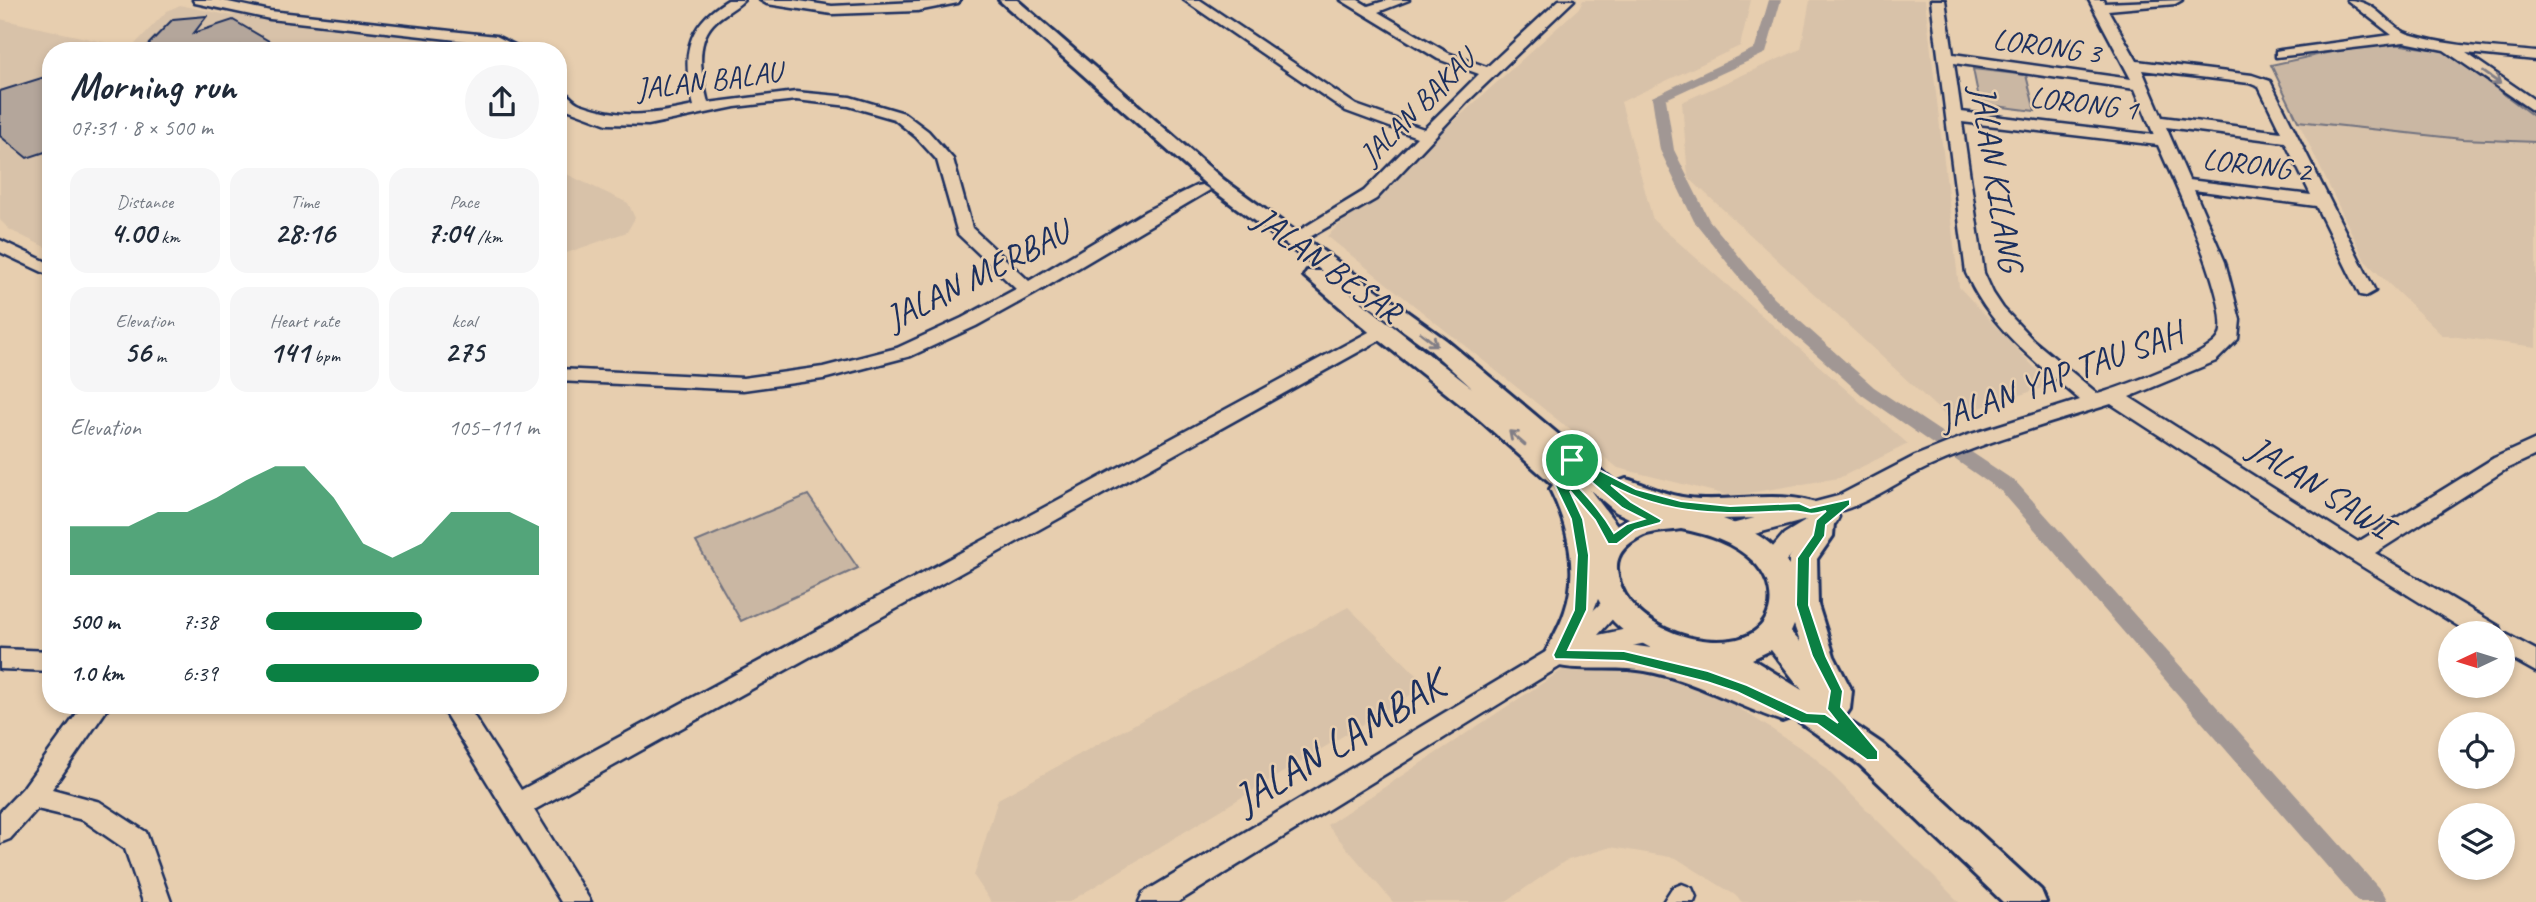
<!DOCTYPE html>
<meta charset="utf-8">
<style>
:root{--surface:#fff;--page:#f6f6f7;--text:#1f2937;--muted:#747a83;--accent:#0b8043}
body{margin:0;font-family:Caveat,sans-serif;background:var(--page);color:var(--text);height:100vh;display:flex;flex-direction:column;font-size:26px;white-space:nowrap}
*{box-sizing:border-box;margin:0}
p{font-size:23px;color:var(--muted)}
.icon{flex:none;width:38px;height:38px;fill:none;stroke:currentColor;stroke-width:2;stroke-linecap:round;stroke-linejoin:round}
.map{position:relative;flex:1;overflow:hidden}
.drawer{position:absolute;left:42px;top:42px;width:525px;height:672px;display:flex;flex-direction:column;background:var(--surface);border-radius:28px;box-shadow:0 4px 10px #0003}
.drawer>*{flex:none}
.needle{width:46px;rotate:266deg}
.controls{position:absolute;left:2438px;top:621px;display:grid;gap:14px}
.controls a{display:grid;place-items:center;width:77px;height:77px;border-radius:50%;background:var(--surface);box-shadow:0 4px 10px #0003;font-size:35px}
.pin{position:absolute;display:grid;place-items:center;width:60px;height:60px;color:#fff;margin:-30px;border:4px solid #fff;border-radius:50%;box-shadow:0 2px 7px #0007}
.round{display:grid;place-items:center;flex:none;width:74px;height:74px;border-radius:37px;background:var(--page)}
.head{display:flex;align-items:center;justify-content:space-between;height:119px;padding:0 28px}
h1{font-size:38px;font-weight:700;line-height:52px}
.figures{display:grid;grid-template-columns:repeat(3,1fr);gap:10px;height:119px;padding:7px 28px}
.figures div{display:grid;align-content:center;border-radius:18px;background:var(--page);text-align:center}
.figures b{font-size:30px;font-weight:700}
.figures small{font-size:19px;font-weight:400}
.figures p{font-size:19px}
.chart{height:196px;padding:14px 28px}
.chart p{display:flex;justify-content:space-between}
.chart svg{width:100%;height:126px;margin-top:7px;fill:var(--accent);opacity:.7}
ul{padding:0 28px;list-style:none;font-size:23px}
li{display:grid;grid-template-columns:112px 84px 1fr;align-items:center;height:52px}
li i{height:18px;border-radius:9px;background:var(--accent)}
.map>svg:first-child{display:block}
.built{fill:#d8c2a9}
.green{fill:#cab7a3;stroke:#727380;stroke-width:2}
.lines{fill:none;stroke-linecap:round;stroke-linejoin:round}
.canal{fill:#a19794;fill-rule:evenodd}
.building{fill:#b4a69b;stroke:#1b2f5e;stroke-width:2}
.minor-casing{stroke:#1b2f5e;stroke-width:5}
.major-casing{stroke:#1b2f5e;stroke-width:6}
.minor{fill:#e7ceaf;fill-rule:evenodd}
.major{fill:#e7ceaf;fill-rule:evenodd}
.oneway{stroke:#817e86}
.route{fill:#0b8043;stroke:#fff;stroke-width:2;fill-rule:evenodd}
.labels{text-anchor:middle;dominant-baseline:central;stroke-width:5;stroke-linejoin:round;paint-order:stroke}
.far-street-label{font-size:30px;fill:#1b2f5e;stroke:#e7ceaf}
.street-label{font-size:35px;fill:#1b2f5e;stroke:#e7ceaf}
.near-street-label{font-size:42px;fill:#1b2f5e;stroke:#e7ceaf}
</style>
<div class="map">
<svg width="2536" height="902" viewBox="0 0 2536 902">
<rect width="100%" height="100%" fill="#e7ceaf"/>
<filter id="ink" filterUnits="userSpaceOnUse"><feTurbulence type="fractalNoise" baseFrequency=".0143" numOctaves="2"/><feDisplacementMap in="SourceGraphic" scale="14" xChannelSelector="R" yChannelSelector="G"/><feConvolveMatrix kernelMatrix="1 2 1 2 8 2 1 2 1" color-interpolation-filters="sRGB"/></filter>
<g filter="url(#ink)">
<g class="built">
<path d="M1583,0H1751L1740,46L1621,102L1653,220L1908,444L1839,478L1731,496L1618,468L1327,236L1580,7Z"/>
<path d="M1810,0H1925L1959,287L2051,385L1948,418L1688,177L1682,102L1801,49Z"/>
<path d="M180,5L232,16L239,13L482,42L507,51H51V250L10,230L0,220V19L126,47L135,44L167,11Z"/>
<path d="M2394,44L2451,51L2536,113V347L2442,335L2365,261L2271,65Z"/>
<path d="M558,170L628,203L635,218L627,232L558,256Z"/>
<path d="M1348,607L1427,685L1069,902H991L974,876L998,799Z"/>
<path d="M1570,665L1631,671L1714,692L1813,756L1959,902H1742L1735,895L1676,858L1611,847L1565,861L1505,902H1393L1327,825Z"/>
</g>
<g class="green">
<path d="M2394,44L2446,51L2536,118V142L2462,139L2298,121L2271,65L2354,47Z"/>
<path d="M1973,69L2026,75L2035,111L1980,104Z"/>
<path d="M808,495L858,568L741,621L696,542Z"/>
</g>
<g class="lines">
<path class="canal" d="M1769,0H1781L1766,53L1666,99L1674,150L1709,220L1774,298L1874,387L2016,482L2384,894L2388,902H2358L2002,492L1862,395L1762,306L1694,221L1660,150L1652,97L1755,48Z"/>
</g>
<g class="building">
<path d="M207,16L194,33L233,20L286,51H247L240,46L227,51H142L173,19Z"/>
<path d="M51,75V150L27,158L0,136V91Z"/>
</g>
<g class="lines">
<g class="minor-casing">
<g id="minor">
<path d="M193,0H219L270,11L496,36L527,51H508L493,44L270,19L195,3Z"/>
<path d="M728,0H744C735,9 722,14 713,24C694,45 702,78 708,103L796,92L850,97L904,113L928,131L953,159L972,228L1029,281L1146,211L1196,186L1202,185L1210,190L1034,294L976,326L911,356L823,379L743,390L558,381V369L743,378L823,367L897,348L962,318L1016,289L958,234L937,160L916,137L894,119L849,106L796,100L735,107L648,125L607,124L564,108L558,102V89C568,91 571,101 580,104C625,120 649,115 694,106C682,59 683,27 728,0Z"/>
<path d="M760,0H793L832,6L960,0L958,3L917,11L832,14L767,4Z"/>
<path d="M1184,0H1200L1356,105L1424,129L1479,74L1438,59L1341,0H1358L1368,6L1388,0H1409L1378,12L1448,53L1487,67L1559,0H1574L1468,101L1376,199L1296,245L1290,244L1287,240L1290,236L1364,191L1417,137L1346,111Z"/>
<path d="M1931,0H1945L1953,54L2131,79L2089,0H2103L2104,3L2182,0L2175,4L2108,10L2137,61L2252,75L2270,81L2375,291L2366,296L2360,295L2316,206L2194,190L2225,262L2240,320L2238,339L2216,361L2129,397L2358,542L2494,458L2536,439V455L2508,468L2375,553L2500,627L2502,632L2536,650V672L2502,653V634H2471L2350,559L2111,404C2051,423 1990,440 1933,465C1900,479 1871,503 1836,512L1839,517L1836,523L1800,546L1779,568L1771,570L1763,568L1760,562L1784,534L1807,520L1732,540L1724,538L1721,532L1724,526L1838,496L1915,456L1965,436L2080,400C2035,361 1990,328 1966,273ZM1954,63L2135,89L2154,135L1961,112ZM2142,70L2249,83L2259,87L2281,132L2162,117ZM1962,122L2158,145C2172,177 2234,309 2219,337C2208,356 2121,387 2098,394L2033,340L2003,308L1993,293L1984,273ZM2166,127L2285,142L2311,195L2189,180Z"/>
<path d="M2347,0C2379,0 2386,28 2412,35C2452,47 2495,48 2536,52V60L2466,53L2536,101V113L2444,50L2404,42L2276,57V51L2281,50L2392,35Z"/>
<path d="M0,240L51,264V276L0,252Z"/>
<path d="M1382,325L1389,327L1391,331L1389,335L534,810L591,902H561L440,705H467L521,790Z"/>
<path d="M1613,596L1621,599L1625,605L1598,635L1646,625L1655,627L1658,634L1655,641L1572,659L1178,902H1139L1143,893L1559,644L1605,599Z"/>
<path d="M0,649L51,651V671L0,669Z"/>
<path d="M83,705H110L52,789L100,802L146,832L171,902H143L125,849L83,820L37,809L10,839L0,843V812L23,788Z"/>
<path d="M1682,884L1692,888L1696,897L1694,902H1663L1672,888Z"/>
</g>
</g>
<g class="major-casing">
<path id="major" d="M999,0H1017L1224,180L1446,340L1616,483L1626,479C1648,485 1666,496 1689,498C1728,503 1786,489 1819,505L1822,514L1830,516L1834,523L1833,536L1817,559L1818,605L1834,656L1852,691L1850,709L1844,718L1884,745L2041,890L2046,902H2003L1860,765L1793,717L1782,721C1735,705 1694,680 1645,671C1614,665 1577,673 1548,663L1544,655C1551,641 1560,627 1565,611C1579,571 1568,525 1550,489L1553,485L1480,420L1368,331L1304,276L1307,271H1322L1210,188ZM1336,282L1430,350L1472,388ZM1590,490L1616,512L1629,518L1617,525ZM1795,517L1807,521L1805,534L1789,558V566C1774,541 1749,528 1722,519ZM1681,529C1707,534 1733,542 1753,561C1782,589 1775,634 1732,640C1687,647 1621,619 1617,569C1616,552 1629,542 1644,535C1655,531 1669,531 1681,529ZM1598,599C1610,623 1628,636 1651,648L1616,643H1581ZM1794,625L1800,642L1791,632ZM1771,650L1802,690L1752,659Z"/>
</g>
<use href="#minor" class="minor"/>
<use href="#major" class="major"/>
</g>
<defs><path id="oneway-shaft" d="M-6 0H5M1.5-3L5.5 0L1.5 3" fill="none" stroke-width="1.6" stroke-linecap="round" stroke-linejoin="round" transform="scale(1.75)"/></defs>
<g class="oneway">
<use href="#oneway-shaft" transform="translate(2492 78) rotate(35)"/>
<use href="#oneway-shaft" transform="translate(1429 339) rotate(37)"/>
<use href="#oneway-shaft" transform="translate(1517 438) rotate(-139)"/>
</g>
</g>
<path class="route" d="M1572,456L1636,489L1681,501L1730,506L1799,503L1810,508L1850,499V505L1826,525L1825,536L1810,558L1809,605L1826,656L1843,691L1841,707L1878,751V760H1867L1817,724L1801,723L1737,692L1707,682L1624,661L1555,659L1553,655L1574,610L1577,555L1571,519L1547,469L1549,466H1557C1579,487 1599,507 1614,533L1627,524L1644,519L1622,508L1568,462V457ZM1611,485C1667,516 1729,515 1790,511C1807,511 1805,517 1826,511L1816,520L1813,535L1797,558L1796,605L1812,656L1830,691L1827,709L1838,723L1825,714L1807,713L1747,685L1708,671L1624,651L1568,650L1587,610L1589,555L1583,519L1570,491L1595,520L1608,544H1617L1635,530L1660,523L1662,520L1631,502Z"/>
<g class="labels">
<g class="far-street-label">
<text transform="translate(2047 46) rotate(8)">LORONG 3</text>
<text transform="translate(709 80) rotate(-7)">JALAN BALAU</text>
<text transform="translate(2084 103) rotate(7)">LORONG 1</text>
<text transform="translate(1417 107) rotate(-45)">JALAN BAKAU</text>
<text transform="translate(2257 165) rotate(7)">LORONG 2</text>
</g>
<g class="street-label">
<text transform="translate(1997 178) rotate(81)">JALAN KILANG</text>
<text transform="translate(1328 265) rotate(36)">JALAN BESAR</text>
<text transform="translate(977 275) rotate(-27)">JALAN MERBAU</text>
<text transform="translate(2060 375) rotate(-20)">JALAN YAP TAU SAH</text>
<text transform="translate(2320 487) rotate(32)">JALAN SAWI</text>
</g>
<g class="near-street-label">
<text transform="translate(1339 742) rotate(-31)">JALAN LAMBAK</text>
</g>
</g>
</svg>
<div class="controls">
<a><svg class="needle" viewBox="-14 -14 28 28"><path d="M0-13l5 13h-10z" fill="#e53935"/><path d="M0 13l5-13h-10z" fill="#747a83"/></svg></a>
<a><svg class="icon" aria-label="locate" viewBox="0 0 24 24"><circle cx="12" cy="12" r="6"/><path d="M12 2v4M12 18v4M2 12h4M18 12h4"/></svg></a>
<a><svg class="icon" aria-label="layers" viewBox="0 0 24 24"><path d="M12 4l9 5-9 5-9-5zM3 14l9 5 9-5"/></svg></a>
</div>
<div class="pin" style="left:1572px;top:460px;background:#1e9e55"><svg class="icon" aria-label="arrive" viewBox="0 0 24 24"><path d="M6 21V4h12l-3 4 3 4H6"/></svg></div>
<section class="drawer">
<div class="head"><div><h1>Morning run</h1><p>07:31 · 8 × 500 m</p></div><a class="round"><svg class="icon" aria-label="share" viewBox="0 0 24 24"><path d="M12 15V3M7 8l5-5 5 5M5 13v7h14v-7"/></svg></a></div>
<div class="figures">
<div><p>Distance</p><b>4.00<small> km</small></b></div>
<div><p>Time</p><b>28:16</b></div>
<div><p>Pace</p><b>7:04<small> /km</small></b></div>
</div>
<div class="figures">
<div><p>Elevation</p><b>56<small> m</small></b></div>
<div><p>Heart rate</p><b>141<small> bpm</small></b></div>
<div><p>kcal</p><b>275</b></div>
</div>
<div class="chart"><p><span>Elevation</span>105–111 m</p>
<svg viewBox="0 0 160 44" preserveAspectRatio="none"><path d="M0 44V27L10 27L20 27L30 22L40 22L50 17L60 11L70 6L80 6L90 17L100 33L110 38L120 33L130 22L140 22L150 22L160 27V44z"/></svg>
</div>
<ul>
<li><b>500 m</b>7:38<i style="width:57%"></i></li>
<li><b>1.0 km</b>6:39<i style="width:100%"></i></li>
</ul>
</section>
</div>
